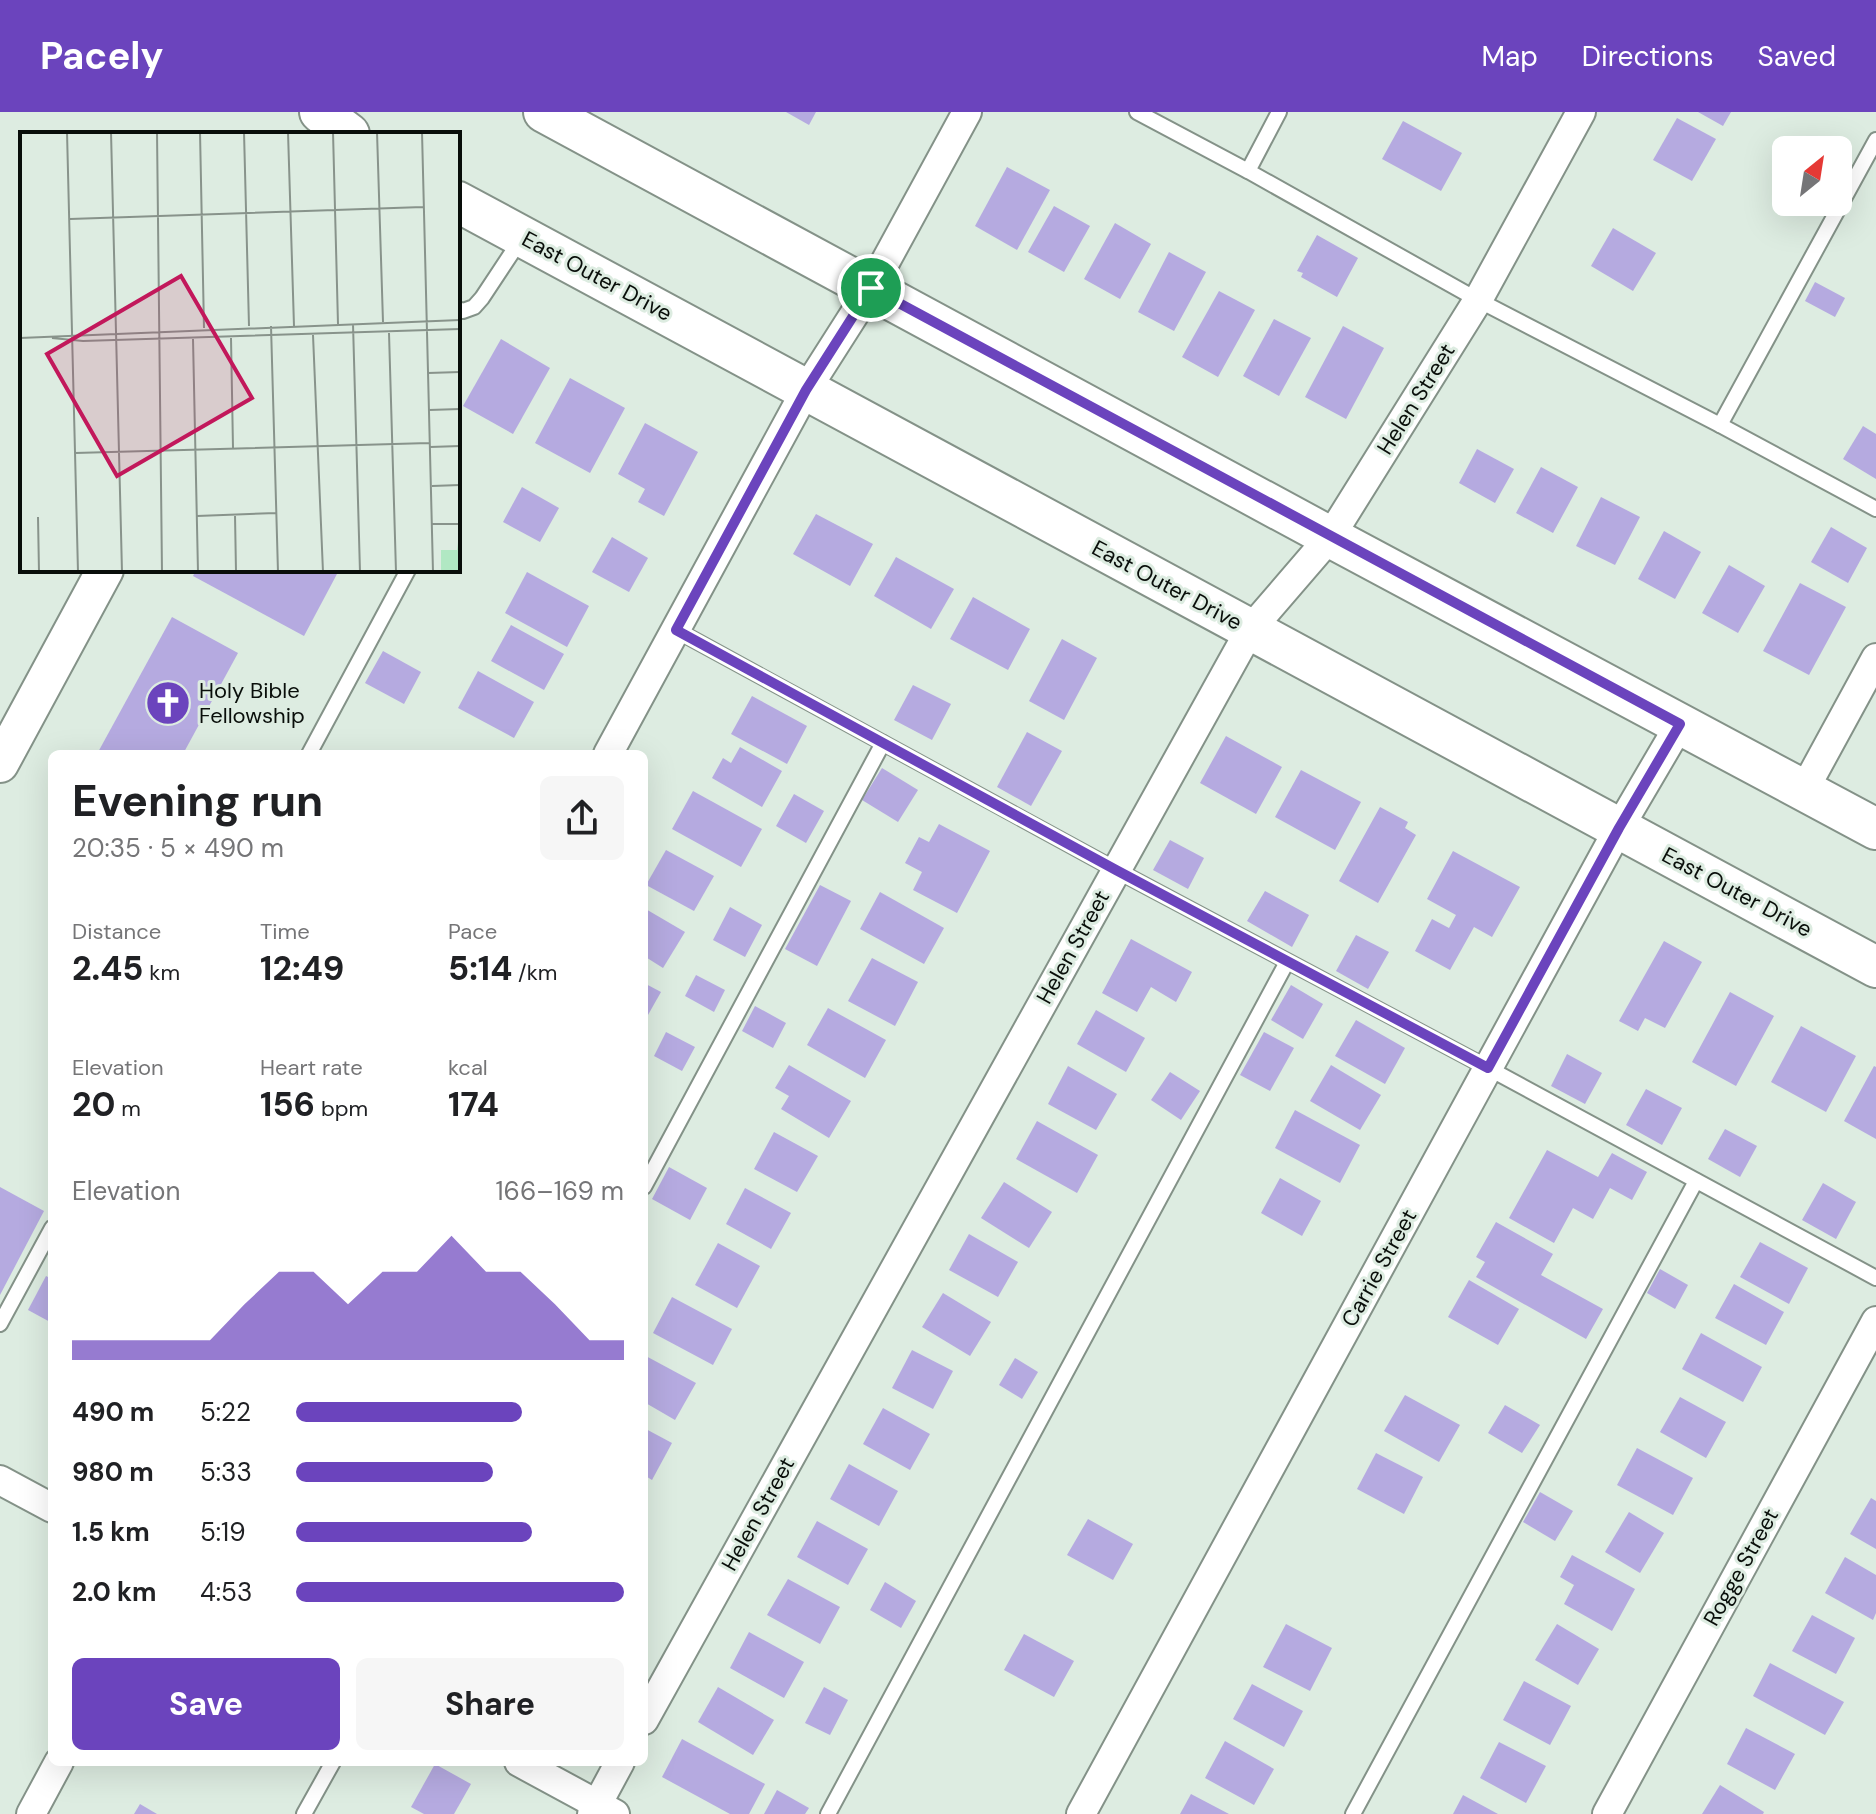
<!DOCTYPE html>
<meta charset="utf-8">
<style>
:root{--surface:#fff;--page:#f6f6f6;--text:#202124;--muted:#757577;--accent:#6b44bd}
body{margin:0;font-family:"DM Sans",sans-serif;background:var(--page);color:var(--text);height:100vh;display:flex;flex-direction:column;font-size:30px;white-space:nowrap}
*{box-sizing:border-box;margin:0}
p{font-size:26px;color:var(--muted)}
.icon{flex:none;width:44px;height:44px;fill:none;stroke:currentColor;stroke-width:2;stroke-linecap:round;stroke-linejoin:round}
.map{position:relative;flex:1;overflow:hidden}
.panel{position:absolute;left:48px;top:638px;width:600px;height:1016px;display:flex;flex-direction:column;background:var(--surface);border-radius:12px;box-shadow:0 8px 32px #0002}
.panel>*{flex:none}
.needle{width:52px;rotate:30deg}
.tools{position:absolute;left:1772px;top:24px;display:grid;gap:16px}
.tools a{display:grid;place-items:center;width:80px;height:80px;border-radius:12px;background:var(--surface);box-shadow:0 8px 32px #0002;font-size:40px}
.pin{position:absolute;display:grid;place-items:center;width:68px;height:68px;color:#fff;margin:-34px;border:4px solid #fff;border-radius:50%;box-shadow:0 2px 8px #0007}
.round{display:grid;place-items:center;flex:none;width:84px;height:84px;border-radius:12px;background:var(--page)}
.summary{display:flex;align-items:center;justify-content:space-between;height:136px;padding:0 24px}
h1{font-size:44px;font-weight:700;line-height:60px}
.figures{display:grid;grid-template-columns:repeat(3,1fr);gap:12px;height:136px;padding:8px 24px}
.figures div{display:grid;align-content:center}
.figures b{font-size:34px;font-weight:700}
.figures small{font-size:22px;font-weight:400}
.figures p{font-size:22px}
.chart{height:224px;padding:16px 24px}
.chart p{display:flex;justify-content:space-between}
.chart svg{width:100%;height:144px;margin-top:8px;fill:var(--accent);opacity:.7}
.cta{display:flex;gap:16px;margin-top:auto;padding:16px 24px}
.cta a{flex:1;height:92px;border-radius:12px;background:var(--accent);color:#fff;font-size:32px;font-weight:700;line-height:92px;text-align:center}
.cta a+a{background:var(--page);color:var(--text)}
ul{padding:0 24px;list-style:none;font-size:26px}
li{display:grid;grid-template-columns:128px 96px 1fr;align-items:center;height:60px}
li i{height:20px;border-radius:10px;background:var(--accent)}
header{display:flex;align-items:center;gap:48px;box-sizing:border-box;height:112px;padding:0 40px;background:var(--accent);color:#fff}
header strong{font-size:38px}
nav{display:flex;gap:44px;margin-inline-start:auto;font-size:28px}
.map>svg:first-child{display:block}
.building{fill:#b5aae0}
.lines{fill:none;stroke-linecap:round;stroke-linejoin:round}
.service-casing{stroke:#849288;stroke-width:18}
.minor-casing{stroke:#849288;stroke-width:32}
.tertiary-casing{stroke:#849288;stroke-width:40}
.secondary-casing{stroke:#849288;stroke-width:44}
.service{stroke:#fff;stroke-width:14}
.minor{stroke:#fff;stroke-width:28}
.tertiary{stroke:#fff;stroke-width:36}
.secondary{stroke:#fff;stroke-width:40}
.route-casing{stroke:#fff;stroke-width:16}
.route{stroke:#6b44bd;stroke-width:10}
.labels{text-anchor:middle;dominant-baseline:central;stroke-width:6;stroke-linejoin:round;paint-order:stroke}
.street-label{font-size:22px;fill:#090e0a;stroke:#ddece1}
.poi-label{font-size:22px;fill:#090e0a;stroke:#ddece1;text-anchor:start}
.inset-road{fill:none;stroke:#88938b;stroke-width:2}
.view{fill:#c2185b;fill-opacity:0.15;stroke:#c2185b;stroke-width:4}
.inset-edge{fill:none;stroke:#090e0a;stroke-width:4}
</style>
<header>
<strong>Pacely</strong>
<nav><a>Map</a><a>Directions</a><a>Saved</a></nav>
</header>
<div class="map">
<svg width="1876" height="1702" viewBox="0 0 1876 1702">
<rect width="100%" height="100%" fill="#ddece1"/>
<g class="building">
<path d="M786,0H816L809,13Z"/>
<path d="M1698,0H1731L1723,14Z"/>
<path d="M1677,6L1716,27L1692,69L1653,48Z"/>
<path d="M1403,9L1462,41L1441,79L1382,47Z"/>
<path d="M1007,55L1050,78L1017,138L975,114Z"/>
<path d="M1054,94L1090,114L1064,160L1028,140Z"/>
<path d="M1115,111L1151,132L1120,187L1084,167Z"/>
<path d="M1613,116L1656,141L1633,179L1591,154Z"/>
<path d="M1317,123L1358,146L1337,185L1301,165L1303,161L1297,159Z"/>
<path d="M1169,140L1206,160L1174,219L1138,200Z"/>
<path d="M1815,170L1845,186L1835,205L1805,189Z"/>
<path d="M1219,179L1255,198L1218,265L1182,245Z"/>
<path d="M1274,207L1311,226L1279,284L1243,264Z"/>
<path d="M1343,214L1384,236L1346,307L1305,285Z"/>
<path d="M501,227L550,256L513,322L463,294Z"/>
<path d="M570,266L625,296L590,361L535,331Z"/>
<path d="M645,311L698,340L664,404L638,390L645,377L618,362Z"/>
<path d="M1863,314L1876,322V367L1843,347Z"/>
<path d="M1477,337L1514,357L1495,391L1459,371Z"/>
<path d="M1541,355L1578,375L1553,421L1516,401Z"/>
<path d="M522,375L559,396L540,430L503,410Z"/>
<path d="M1601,385L1640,405L1615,453L1576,434Z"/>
<path d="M816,402L873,432L850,474L793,442Z"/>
<path d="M1831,415L1867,436L1848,471L1811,450Z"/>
<path d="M1664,419L1701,440L1675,487L1638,467Z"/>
<path d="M612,425L648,446L629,480L592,460Z"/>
<path d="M896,445L954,477L931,517L874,484Z"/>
<path d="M1729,453L1765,474L1738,521L1702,501Z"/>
<path d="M196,458H329L337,462L304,524L193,464Z"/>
<path d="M527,460L589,494L567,535L505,501Z"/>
<path d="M1800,471L1846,495L1809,563L1763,539Z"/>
<path d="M973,485L1030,517L1008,558L950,527Z"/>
<path d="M172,505L238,541L183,642H97Z"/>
<path d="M511,513L564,542L544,578L491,549Z"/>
<path d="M1062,527L1097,546L1064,608L1029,589Z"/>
<path d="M383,539L421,560L404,592L365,571Z"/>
<path d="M478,559L534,590L514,626L458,596Z"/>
<path d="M913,573L951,592L932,628L894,608Z"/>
<path d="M752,584L807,614L787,652L731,622Z"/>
<path d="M1027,620L1062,639L1031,694L997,675Z"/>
<path d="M1226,624L1282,655L1256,702L1200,671Z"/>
<path d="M740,635L782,659L762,695L712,666L723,646L731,651Z"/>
<path d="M882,656L918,678L898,710L862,688Z"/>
<path d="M1301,658L1361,690L1335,738L1275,705Z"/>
<path d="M693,679L762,717L741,755L672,717Z"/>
<path d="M794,682L824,699L806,731L776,714Z"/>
<path d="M1380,695L1408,710L1405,716L1416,723L1378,791L1339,769Z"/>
<path d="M939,712L990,739L957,801L913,778L922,760L905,751L919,725L929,730Z"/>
<path d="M1170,728L1204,746L1188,777L1153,758Z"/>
<path d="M666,738L714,764L694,799L646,773Z"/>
<path d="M1453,739L1520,775L1492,825L1474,815L1450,858L1415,839L1432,807L1449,816L1456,803L1427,787Z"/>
<path d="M820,773L851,789L817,854L785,837Z"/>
<path d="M1265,779L1309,803L1292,835L1247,809Z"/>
<path d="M880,780L944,816L924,852L860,817Z"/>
<path d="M730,795L762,813L745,845L713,828Z"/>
<path d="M644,796L685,820L663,856L644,844Z"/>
<path d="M1356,823L1389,840L1368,877L1336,859Z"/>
<path d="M1131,827L1192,860L1176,890L1151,875L1137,900L1102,881Z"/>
<path d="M1664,829L1702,850L1665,916L1645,906L1638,919L1619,909Z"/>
<path d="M872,846L918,870L895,914L848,889Z"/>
<path d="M696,863L725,878L714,900L685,884Z"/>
<path d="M644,871L661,880L644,910Z"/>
<path d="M1291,873L1323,892L1303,927L1271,908Z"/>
<path d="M1730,880L1774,904L1736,974L1692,950Z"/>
<path d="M755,894L786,911L773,936L742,919Z"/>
<path d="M828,896L886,928L865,966L807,933Z"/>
<path d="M1096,898L1145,926L1126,960L1077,932Z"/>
<path d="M1356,908L1405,936L1385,972L1335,944Z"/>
<path d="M1801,914L1856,944L1826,1000L1771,970Z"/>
<path d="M666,920L695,935L682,959L654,944Z"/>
<path d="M1264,920L1294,936L1270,979L1240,963Z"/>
<path d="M1567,942L1602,961L1585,992L1551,974Z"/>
<path d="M789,953L851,989L829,1026L781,997L789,984L775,976Z"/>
<path d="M1331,953L1381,983L1360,1018L1310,989Z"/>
<path d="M1068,954L1117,982L1096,1018L1048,992Z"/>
<path d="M1874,954L1876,955V1027L1844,1009Z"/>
<path d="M1170,960L1200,979L1181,1008L1151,988Z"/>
<path d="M1646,977L1682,996L1662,1033L1626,1013Z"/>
<path d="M1295,998L1360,1033L1340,1071L1275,1036Z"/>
<path d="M1037,1009L1098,1043L1077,1081L1016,1047Z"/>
<path d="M1725,1017L1757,1034L1740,1065L1708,1047Z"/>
<path d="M774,1020L818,1044L797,1080L754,1057Z"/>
<path d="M1547,1038L1598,1065L1612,1041L1647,1060L1632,1088L1610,1076L1593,1107L1573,1096L1554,1131L1509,1106Z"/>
<path d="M669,1055L707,1076L690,1108L652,1087Z"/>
<path d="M1280,1066L1321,1089L1302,1124L1261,1101Z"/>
<path d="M1004,1070L1052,1100L1029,1136L981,1106Z"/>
<path d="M1823,1071L1856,1090L1836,1127L1802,1108Z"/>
<path d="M0,1075L44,1099L0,1183Z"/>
<path d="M745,1076L791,1101L771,1137L726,1112Z"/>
<path d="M1496,1110L1553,1142L1541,1163L1603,1197L1586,1227L1476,1165L1485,1150L1476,1145Z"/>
<path d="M969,1122L1018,1150L998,1185L949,1158Z"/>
<path d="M1760,1130L1808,1156L1789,1192L1740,1165Z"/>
<path d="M718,1131L760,1154L737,1196L695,1173Z"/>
<path d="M1660,1157L1688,1173L1675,1197L1647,1181Z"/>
<path d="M46,1164L52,1167V1211L28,1198Z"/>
<path d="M1469,1168L1519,1197L1498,1233L1448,1205Z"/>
<path d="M1734,1172L1784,1200L1766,1233L1715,1206Z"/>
<path d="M943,1181L991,1210L970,1244L922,1215Z"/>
<path d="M672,1185L732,1217L713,1253L653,1221Z"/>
<path d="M1701,1221L1762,1255L1743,1290L1682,1257Z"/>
<path d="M912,1238L953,1259L933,1297L892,1276Z"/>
<path d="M644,1243L696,1271L675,1308L644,1290Z"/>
<path d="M1015,1246L1038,1260L1022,1287L999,1273Z"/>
<path d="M1405,1283L1460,1313L1439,1350L1384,1319Z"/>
<path d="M1680,1285L1726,1310L1706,1346L1660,1320Z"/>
<path d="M1505,1293L1540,1313L1522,1341L1488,1321Z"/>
<path d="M883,1296L930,1322L910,1358L863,1332Z"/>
<path d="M644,1316L672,1331L652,1368L644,1363Z"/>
<path d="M1637,1336L1693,1366L1673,1403L1617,1373Z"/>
<path d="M1376,1341L1423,1365L1404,1402L1357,1377Z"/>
<path d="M849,1352L898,1379L879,1414L830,1387Z"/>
<path d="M1540,1380L1573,1399L1555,1429L1523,1410Z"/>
<path d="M1871,1386L1876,1389V1437L1850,1422Z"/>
<path d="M1629,1400L1664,1421L1640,1461L1605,1440Z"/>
<path d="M1088,1407L1133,1432L1113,1468L1067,1443Z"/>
<path d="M817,1409L868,1437L848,1473L797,1445Z"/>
<path d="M1572,1443L1635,1477L1612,1519L1564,1492L1574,1473L1560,1465Z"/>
<path d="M1845,1445L1876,1463V1501L1873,1508L1825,1481Z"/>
<path d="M788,1467L840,1495L820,1532L767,1503Z"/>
<path d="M885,1470L916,1489L901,1516L870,1498Z"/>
<path d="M1812,1503L1855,1526L1836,1562L1792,1539Z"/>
<path d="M1286,1512L1332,1536L1310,1579L1263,1555Z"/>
<path d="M1557,1512L1599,1537L1578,1573L1535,1548Z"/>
<path d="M749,1520L804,1550L784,1586L730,1556Z"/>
<path d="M1024,1522L1074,1549L1054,1585L1004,1558Z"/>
<path d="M1770,1551L1844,1590L1825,1623L1753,1584Z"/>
<path d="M1524,1569L1571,1594L1550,1633L1503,1608Z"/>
<path d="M1252,1572L1303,1599L1284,1635L1233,1607Z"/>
<path d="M718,1575L774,1608L753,1643L698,1610Z"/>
<path d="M824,1575L848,1588L830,1623L805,1611Z"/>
<path d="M1746,1616L1795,1642L1775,1678L1727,1652Z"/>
<path d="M682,1627L765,1672L749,1702H730L662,1665Z"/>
<path d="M1225,1629L1274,1657L1254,1693L1205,1666Z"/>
<path d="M1499,1630L1546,1654L1526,1691L1480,1666Z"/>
<path d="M435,1652L471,1672L454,1702H424L411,1695Z"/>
<path d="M1720,1673L1764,1700L1763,1702H1702Z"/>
<path d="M777,1678L809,1696L805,1702H764Z"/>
<path d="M1191,1682L1229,1702H1180Z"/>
<path d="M1463,1683L1498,1702H1453Z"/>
<path d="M140,1692L157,1702H134Z"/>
</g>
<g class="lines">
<g class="service-casing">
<g id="service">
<path d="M1137,0L1248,59L1478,188L1720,313L1876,397"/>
<path d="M1248,59L1279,0"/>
<path d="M458,197L463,199L474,195L482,186L521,127"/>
<path d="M1720,313L1876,28"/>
<path d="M676,518L1116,758L1488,956L1876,1166"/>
<path d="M309,642L408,458"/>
<path d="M644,1075L883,631"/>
<path d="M0,1212L52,1116"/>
<path d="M304,1702L333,1650"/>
<path d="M828,1702L1287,850"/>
<path d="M1353,1702L1696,1069"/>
</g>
</g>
<g class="minor-casing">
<g id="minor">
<path d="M608,642L806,278L871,176L967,0"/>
<path d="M1804,678L1876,546"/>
<path d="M0,1368L52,1396"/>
<path d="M644,1608L1250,518L1330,425L1478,188L1581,0"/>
<path d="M519,1650L615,1702"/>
<path d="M31,1702L59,1650"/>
<path d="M592,1702L620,1650"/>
<path d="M1081,1702L1619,716L1680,612"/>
<path d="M1607,1702L1876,1209"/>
</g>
</g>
<g class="tertiary-casing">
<path id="tertiary" d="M0,652L105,458"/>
</g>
<g class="secondary-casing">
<g id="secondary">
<path d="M320,0L349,22"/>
<path d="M544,0L1330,425L1876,717"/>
<path d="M458,90L1876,855"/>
</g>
</g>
<use href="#service" class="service"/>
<use href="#minor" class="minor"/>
<use href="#tertiary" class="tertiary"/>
<use href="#secondary" class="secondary"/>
</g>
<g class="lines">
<g class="route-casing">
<path id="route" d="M871,176L1680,612L1619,716L1488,956L1116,758L676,518L806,278Z"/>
</g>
<use href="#route" class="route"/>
</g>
<defs>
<g id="church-disc" transform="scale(2.3)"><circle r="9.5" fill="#6b44bd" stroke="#ddece1"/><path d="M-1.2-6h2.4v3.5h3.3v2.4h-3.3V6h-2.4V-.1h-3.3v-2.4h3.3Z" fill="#fff"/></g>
</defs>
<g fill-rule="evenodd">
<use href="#church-disc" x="168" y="591"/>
</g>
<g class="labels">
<g class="street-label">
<text transform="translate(597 164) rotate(28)">East Outer Drive</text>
<text transform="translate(1416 287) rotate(-58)">Helen Street</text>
<text transform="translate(1167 473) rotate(28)">East Outer Drive</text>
<text transform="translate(1737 780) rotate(28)">East Outer Drive</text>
<text transform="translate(1073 835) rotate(-61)">Helen Street</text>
<text transform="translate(1379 1156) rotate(-61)">Carrie Street</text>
<text transform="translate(758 1402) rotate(-61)">Helen Street</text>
<text transform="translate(1741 1455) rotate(-61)">Rogge Street</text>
</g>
<g class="poi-label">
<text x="199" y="578">Holy Bible<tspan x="199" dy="25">Fellowship</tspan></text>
</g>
</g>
<g transform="translate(20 20)">
<rect width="440" height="440" fill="#ddece1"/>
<path d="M437,410L440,440H421V418H437Z" fill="#b1e8c3"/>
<path class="inset-road" d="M47,0L58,440M91,0L102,440M137,0L142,440M180,0L184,196M224,0L229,194M268,0L274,194M313,0L318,192M357,0L363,190M402,0L413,440M50,87L403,75M333,192L340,440M251,194L258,440M369,201L376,440M293,203L303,440M0,206L440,188M32,206L63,209L440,197M211,206L213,316M173,207L178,440M408,241L440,240M409,278L440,277M410,315L440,314M55,321L409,311M412,354L440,353M215,383L216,440M177,384L256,381M18,385L19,440M412,392H440"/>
<path class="view" d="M161,144L232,266L97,344L27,222Z"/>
<rect width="440" height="440" class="inset-edge"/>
</g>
</svg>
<div class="tools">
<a><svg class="needle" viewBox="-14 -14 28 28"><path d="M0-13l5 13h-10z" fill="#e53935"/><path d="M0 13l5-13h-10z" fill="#757577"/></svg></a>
</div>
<div class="pin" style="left:871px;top:176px;background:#1e9e55"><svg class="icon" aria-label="arrive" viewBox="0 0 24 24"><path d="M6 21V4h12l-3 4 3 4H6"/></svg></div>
<section class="panel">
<div class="summary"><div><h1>Evening run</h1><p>20:35 · 5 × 490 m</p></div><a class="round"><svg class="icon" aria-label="share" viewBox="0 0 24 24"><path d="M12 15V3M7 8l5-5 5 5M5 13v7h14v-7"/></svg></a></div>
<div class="figures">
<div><p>Distance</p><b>2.45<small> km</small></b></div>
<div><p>Time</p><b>12:49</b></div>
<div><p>Pace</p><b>5:14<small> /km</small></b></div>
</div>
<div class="figures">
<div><p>Elevation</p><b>20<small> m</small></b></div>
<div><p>Heart rate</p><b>156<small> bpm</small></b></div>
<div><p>kcal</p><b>174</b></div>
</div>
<div class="chart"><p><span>Elevation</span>166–169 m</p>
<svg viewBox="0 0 160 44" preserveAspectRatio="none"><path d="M0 44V38L10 38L20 38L30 38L40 38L50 27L60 17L70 17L80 27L90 17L100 17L110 6L120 17L130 17L140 27L150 38L160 38V44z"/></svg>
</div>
<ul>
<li><b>490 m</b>5:22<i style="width:69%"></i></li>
<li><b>980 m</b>5:33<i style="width:60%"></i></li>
<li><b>1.5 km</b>5:19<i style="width:72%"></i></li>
<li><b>2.0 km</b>4:53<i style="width:100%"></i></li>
</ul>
<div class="cta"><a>Save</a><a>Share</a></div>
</section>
</div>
